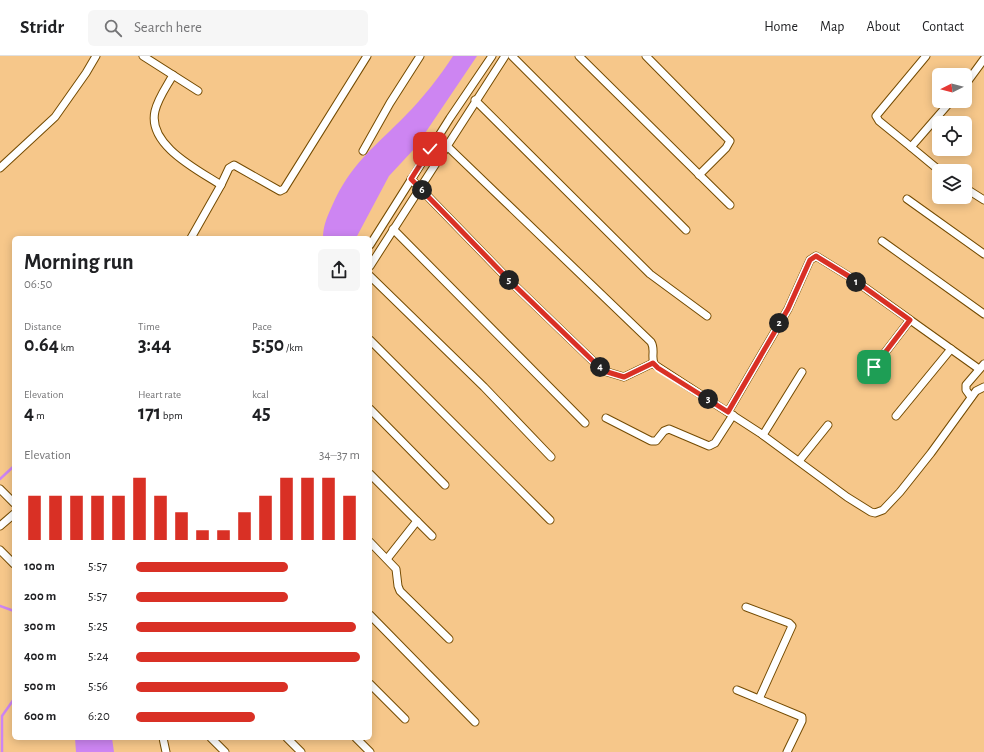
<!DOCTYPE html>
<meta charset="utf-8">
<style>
:root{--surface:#fff;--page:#f6f6f6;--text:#202124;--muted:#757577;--line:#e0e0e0;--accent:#d93025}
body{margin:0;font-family:"Alegreya Sans",sans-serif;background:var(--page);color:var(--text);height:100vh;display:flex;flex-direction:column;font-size:15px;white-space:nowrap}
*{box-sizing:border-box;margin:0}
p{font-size:13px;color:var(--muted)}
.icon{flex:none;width:22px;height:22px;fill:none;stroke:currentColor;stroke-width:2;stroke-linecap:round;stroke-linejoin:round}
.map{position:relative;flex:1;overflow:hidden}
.details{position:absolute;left:12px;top:180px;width:360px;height:504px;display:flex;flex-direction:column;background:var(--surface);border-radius:6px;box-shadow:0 2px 10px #0003}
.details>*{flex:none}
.needle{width:26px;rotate:264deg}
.buttons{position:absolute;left:932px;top:12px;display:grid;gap:8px}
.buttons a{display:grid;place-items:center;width:40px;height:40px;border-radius:6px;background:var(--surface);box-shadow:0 2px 10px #0003;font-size:20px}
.pin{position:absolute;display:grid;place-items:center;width:34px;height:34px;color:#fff;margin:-17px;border-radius:8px;box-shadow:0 2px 6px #0006}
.km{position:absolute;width:20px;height:20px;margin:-10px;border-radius:50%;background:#222;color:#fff;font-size:11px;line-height:20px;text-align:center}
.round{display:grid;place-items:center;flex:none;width:42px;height:42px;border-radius:6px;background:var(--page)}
.head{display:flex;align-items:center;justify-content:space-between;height:68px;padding:0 12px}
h1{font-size:22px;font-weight:600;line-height:30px}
.stats{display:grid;grid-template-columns:repeat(3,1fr);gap:6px;height:68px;padding:4px 12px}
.stats div{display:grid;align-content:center}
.stats b{font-size:20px;font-weight:600}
.stats small{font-size:11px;font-weight:400}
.stats p{font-size:11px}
.chart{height:112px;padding:8px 12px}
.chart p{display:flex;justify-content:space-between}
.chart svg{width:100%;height:72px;margin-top:4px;stroke:var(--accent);stroke-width:6}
ul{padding:0 12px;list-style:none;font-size:13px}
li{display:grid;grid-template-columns:64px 48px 1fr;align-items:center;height:30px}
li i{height:10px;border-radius:5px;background:var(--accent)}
header{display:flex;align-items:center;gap:24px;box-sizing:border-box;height:56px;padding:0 20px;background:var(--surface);border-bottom:1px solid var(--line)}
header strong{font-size:19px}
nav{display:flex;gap:22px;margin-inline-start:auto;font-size:14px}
.search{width:280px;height:36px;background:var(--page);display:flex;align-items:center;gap:10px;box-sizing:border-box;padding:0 14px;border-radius:6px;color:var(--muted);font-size:15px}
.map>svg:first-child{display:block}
.water{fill:#cd85f2}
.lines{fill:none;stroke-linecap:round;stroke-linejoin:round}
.stream{stroke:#cd85f2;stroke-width:2.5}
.minor-casing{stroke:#744b02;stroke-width:9}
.minor{stroke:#fff;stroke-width:7}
.route-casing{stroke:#fff;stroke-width:8}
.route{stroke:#d93025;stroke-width:5}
</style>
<header>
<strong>Stridr</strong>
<div class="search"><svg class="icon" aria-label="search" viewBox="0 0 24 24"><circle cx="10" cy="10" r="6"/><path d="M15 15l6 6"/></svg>Search here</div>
<nav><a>Home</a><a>Map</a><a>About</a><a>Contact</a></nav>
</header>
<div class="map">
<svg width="984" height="696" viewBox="0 0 984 696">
<rect width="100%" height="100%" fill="#f6c78a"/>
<g class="water">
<path d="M453,0H477L415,92L389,120L356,182H323C323,170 327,161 332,150C351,107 374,92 406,59C422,43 441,19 453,0Z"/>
<path d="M75,682H112L114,696H76Z"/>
</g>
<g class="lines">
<g class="stream">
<path d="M0,423L14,410"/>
<path d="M0,550L14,555"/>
<path d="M2,696V660L14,643"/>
</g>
<g class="minor-casing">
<g id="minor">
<path d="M143,0L198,35"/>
<path d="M512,0L686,174"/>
<path d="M579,0L730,149"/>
<path d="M646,0L730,85L726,92L699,119"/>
<path d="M173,19C167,30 158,42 155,55C147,89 198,114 221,129L229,112L234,109L280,135L284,133L367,0"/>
<path d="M965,29L984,3"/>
<path d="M475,44L650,218L707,260"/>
<path d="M446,89L651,286C656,294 650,302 655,309L760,377L847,441L871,456L875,457L883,454L900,436L931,397L976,335L984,331"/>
<path d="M911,91L879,65L876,60L926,0"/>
<path d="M363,95L390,47L420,0"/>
<path d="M0,112L55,61L86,17L96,0"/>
<path d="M940,115L911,91L951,45"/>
<path d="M411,123L511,226L594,306L604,315L624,321L653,307"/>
<path d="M965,132L984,144"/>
<path d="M907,143L984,198"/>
<path d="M393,173L585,367"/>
<path d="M191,182L221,129"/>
<path d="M882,185L984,258"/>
<path d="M370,189L450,62L492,0"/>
<path d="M370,210L505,0"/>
<path d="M370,220L484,331L551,401"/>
<path d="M370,284L550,464"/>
<path d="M874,311L910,264"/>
<path d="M971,341L966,334V329L984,308"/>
<path d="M370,353L445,429"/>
<path d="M728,356L788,253L810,204L816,200L850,221L979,313"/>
<path d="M896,360L951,293"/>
<path d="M606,362L651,385H656L664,375L669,373L709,390L715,387L733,359"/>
<path d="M763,379L802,316"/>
<path d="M799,405L828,369"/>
<path d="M370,418L432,480"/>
<path d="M0,433L14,447"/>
<path d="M0,470L14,458"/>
<path d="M370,486L396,513L398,530L400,535L449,583"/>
<path d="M0,494L14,508"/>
<path d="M387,503L417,465"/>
<path d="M746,551L789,567L792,570L759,643"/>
<path d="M370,559L475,666"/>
<path d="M370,628L405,663"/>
<path d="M737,634L802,661V665L787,696"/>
<path d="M163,682L166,696"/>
<path d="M211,682L225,696"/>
<path d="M287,682L301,696"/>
<path d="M356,682L370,696"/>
</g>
</g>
<use href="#minor" class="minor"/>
</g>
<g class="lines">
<g class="route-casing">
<path id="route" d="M430,93L411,123L511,226L594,306L604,315L624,321L653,307L658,312L728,356L788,253L810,204L816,200L850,221L910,264L874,311"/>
</g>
<use href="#route" class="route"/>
</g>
</svg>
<div class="buttons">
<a><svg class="needle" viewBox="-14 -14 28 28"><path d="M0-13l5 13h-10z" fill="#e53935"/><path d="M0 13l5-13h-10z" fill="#757577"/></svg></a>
<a><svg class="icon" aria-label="locate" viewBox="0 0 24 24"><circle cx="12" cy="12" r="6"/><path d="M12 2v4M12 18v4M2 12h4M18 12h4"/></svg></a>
<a><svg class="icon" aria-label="layers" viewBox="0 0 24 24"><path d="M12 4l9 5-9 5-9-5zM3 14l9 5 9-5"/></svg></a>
</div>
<div class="pin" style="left:874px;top:311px;background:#1e9e55"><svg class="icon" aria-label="arrive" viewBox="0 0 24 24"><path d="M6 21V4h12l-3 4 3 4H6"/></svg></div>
<div class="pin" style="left:430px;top:93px;background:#d93025"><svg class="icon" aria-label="check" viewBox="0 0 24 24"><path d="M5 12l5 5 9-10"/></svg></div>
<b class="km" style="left:856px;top:226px">1</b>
<b class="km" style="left:779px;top:267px">2</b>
<b class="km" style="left:708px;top:343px">3</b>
<b class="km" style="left:600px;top:311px">4</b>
<b class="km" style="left:509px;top:224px">5</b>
<b class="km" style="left:422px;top:134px">6</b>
<section class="details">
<div class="head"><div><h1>Morning run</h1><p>06:50</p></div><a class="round"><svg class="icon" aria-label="share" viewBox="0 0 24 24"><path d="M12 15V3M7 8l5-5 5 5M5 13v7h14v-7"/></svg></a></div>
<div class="stats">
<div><p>Distance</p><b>0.64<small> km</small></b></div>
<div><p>Time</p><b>3:44</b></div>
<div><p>Pace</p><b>5:50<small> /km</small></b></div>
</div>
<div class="stats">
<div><p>Elevation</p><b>4<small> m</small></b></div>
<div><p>Heart rate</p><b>171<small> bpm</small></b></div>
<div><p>kcal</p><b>45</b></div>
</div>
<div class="chart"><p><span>Elevation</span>34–37 m</p>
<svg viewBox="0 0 160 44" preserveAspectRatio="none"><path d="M5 44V17M15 44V17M25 44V17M35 44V17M45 44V17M55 44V6M65 44V17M75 44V27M85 44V38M95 44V38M105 44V27M115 44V17M125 44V6M135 44V6M145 44V6M155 44V17"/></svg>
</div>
<ul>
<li><b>100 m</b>5:57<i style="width:68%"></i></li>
<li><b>200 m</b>5:57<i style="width:68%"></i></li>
<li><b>300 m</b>5:25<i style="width:98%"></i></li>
<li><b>400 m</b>5:24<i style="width:100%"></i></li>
<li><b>500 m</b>5:56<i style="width:68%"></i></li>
<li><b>600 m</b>6:20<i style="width:53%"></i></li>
</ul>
</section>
</div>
